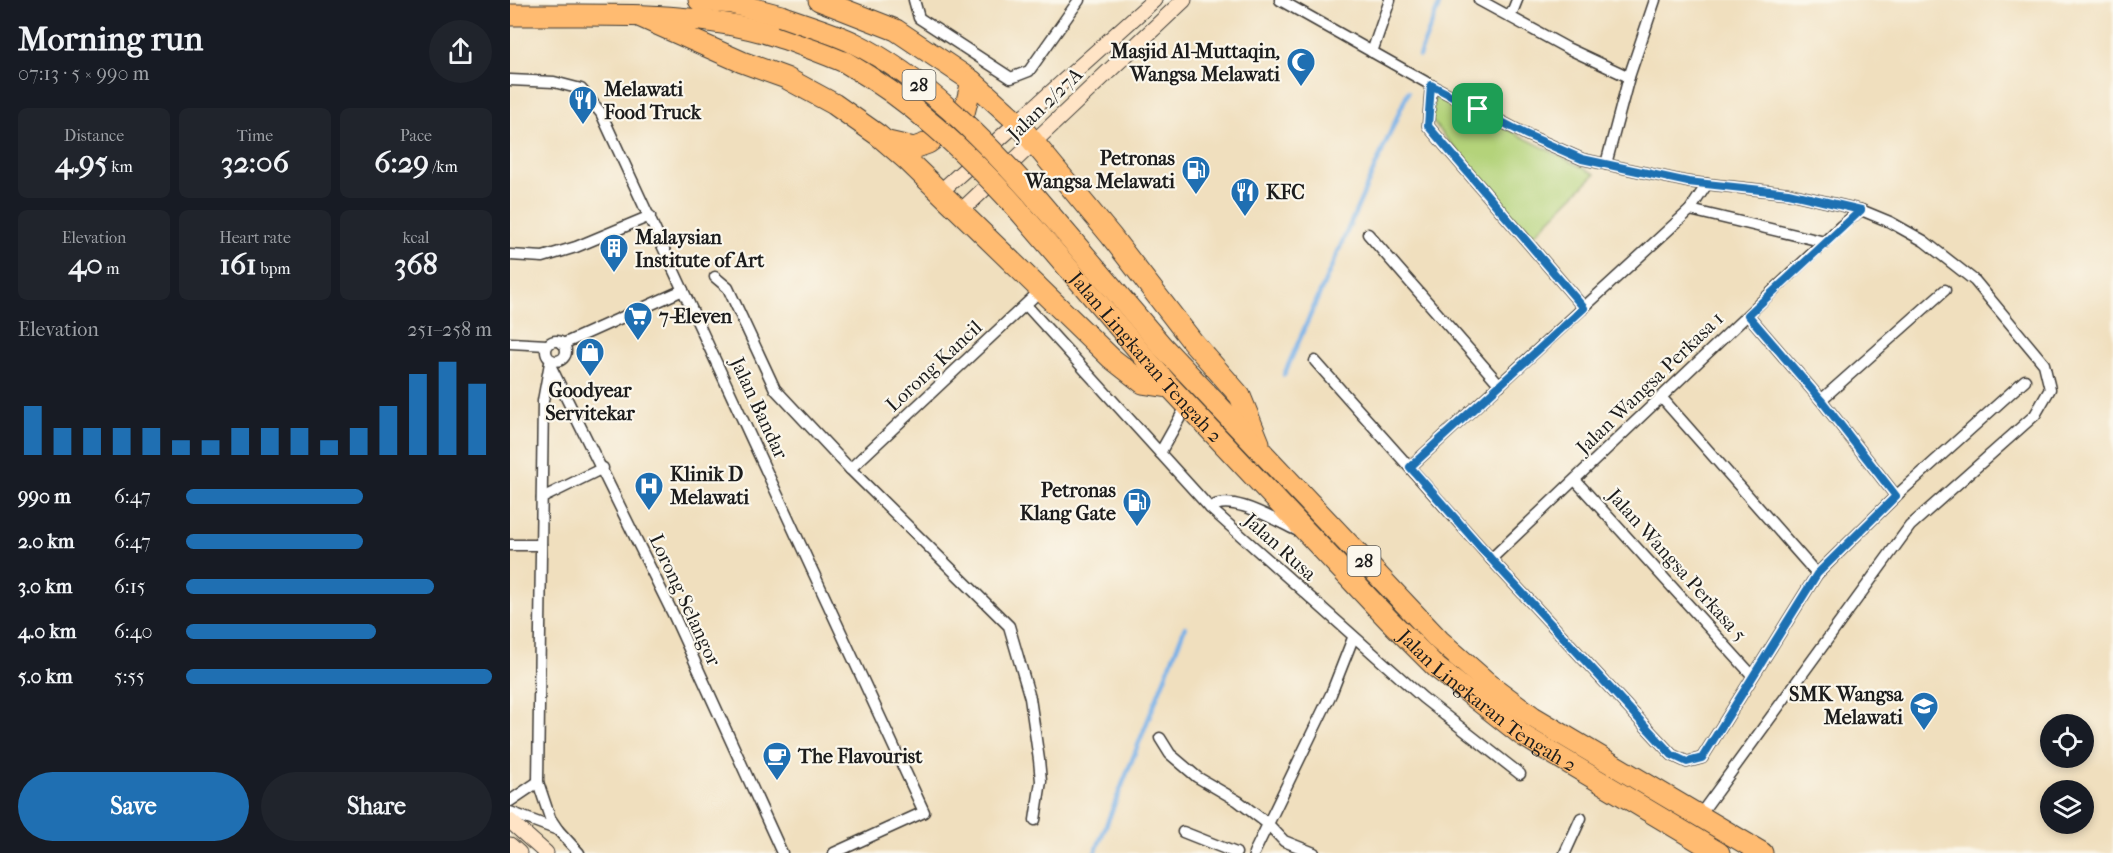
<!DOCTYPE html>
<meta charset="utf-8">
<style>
:root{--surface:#171b24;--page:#20242c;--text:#f1f3f6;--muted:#9ea1a6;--accent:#1f6fb2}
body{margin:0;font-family:"IM FELL French Canon",serif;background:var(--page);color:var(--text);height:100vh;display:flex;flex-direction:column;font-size:22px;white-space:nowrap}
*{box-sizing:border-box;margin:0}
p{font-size:20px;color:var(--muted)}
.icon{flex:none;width:33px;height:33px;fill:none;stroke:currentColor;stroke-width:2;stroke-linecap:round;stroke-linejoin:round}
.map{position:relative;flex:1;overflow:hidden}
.details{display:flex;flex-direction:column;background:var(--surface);width:510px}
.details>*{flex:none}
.buttons{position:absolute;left:1530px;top:714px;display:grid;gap:12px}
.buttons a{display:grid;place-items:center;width:54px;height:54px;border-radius:50%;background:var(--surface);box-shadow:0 3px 9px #0003;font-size:30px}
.pin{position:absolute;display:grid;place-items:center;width:51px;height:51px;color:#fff;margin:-26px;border-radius:12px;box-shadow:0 3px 9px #0006}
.round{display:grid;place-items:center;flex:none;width:63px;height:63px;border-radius:32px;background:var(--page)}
.headline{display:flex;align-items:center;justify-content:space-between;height:102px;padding:0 18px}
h1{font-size:33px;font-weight:800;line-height:45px}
.metrics{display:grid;grid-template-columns:repeat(3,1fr);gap:9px;height:102px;padding:6px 18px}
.metrics div{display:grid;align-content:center;border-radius:9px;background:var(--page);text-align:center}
.metrics b{font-size:30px;font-weight:800}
.metrics small{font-size:16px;font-weight:400}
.metrics p{font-size:16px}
.chart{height:168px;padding:12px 18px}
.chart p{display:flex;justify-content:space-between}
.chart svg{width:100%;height:108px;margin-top:6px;stroke:var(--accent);stroke-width:6}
.cta{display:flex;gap:12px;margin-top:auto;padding:12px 18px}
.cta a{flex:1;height:69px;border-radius:36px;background:var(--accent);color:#fff;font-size:24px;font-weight:800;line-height:69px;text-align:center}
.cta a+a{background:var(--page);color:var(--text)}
ul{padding:0 18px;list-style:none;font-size:20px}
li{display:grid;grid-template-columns:96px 72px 1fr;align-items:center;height:45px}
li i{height:15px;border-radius:8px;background:var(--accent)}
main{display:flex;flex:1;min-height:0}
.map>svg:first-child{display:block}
.green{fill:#b4d37a;stroke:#68784b;stroke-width:1.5}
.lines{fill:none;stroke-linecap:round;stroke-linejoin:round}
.stream{stroke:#77b0e7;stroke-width:4.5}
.street-casing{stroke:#3c3934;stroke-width:13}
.secondary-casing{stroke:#3c3934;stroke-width:17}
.highway-casing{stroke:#3c3934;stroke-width:23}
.street{stroke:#fff;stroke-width:10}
.secondary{stroke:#ffe4c6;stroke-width:15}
.highway{stroke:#ffbb71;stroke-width:21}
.highway-bridge-casing{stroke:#3c3934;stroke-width:23;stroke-linecap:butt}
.highway-bridge{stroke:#ffbb71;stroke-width:21}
.route-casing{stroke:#fff;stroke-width:12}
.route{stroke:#1f6fb2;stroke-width:8}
.labels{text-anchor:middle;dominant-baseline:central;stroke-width:4.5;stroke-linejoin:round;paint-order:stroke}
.shield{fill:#fbf7ec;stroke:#5f5e5a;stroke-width:1.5}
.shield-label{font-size:18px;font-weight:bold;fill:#1c1c1c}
.poi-label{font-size:20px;font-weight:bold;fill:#1c1c1c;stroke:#fbf7ec;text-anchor:start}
.street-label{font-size:20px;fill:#1c1c1c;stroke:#fbf7ec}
</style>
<main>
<section class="details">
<div class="headline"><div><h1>Morning run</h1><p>07:13 · 5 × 990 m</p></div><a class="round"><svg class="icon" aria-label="share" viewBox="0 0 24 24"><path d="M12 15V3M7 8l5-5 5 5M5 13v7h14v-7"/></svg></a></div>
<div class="metrics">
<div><p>Distance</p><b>4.95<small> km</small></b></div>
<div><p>Time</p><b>32:06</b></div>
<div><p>Pace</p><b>6:29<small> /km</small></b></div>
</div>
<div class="metrics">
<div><p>Elevation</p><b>40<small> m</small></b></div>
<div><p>Heart rate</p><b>161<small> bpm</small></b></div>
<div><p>kcal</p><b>368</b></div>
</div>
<div class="chart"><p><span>Elevation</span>251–258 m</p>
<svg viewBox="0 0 160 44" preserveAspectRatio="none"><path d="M5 44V24M15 44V33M25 44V33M35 44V33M45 44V33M55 44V38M65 44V38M75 44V33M85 44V33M95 44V33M105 44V38M115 44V33M125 44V24M135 44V11M145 44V6M155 44V15"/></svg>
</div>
<ul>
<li><b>990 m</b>6:47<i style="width:58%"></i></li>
<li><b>2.0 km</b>6:47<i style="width:58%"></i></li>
<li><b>3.0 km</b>6:15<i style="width:81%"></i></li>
<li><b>4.0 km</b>6:40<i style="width:62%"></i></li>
<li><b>5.0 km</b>5:55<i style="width:100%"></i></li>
</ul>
<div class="cta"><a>Save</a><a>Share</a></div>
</section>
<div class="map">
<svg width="1603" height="853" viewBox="0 0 1603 853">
<rect width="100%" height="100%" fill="#fbf7ec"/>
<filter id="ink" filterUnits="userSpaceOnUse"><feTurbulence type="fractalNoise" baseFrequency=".0167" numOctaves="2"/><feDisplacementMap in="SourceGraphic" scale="12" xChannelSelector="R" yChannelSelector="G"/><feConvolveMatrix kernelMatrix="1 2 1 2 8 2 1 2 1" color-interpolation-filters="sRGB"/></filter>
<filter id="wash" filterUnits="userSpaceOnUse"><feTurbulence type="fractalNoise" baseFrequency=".008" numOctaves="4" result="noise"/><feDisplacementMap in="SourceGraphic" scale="24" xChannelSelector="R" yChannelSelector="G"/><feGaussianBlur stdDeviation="1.35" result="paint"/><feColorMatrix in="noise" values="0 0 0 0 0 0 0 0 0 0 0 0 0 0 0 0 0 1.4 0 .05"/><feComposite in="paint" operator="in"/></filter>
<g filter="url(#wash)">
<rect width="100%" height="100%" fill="#f0dfbe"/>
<path class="green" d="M925,92L1085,174L1021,238L922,121Z"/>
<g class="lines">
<g class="stream">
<path d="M909,56L931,0"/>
<path d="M774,375L898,92"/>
<path d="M585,853L675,627"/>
</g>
</g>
</g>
<g filter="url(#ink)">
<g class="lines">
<g class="street-casing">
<g id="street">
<path d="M404,0L409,18L501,78L519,71L569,0"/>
<path d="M770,0L921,85L1015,134L1072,159L1178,182L1278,193L1351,210L1380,222L1414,241L1465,281L1534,364L1540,389L1525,415L1400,526L1189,816"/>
<path d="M969,0L1057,48L1119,77"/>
<path d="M1001,15L1007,0"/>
<path d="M862,52L880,0"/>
<path d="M0,80L44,82L71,89L91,113L414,812L324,853"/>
<path d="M921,85L918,126L1074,308"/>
<path d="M1096,164L1119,77L1145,0"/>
<path d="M1180,210L1315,242"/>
<path d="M858,234L990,385"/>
<path d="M0,255L33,257L66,247L140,216"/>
<path d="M205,277L218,288L265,389L340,469L499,626L520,698L529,760L531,781L525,820"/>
<path d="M516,305L700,508L913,698L1010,774"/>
<path d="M1238,315L1311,400L1386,496"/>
<circle cx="46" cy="351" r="10"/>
<path d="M0,343L37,345"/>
<path d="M53,344L173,290"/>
<path d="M805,361L981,559L1162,755L1177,762L1192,758L1307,574L1386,496L1515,380"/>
<path d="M40,363L33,401L28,782L40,818L48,830"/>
<path d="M40,365L164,616L272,853"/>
<path d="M1151,397L1307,574"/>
<path d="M1311,400L1435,290"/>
<path d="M650,453L677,405"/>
<path d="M900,467L1180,210L1197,184"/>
<path d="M340,469L532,289"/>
<path d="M1065,480L1242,675"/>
<path d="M32,498L93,468"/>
<path d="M700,508C720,492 764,520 786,530"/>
<path d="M0,545H31"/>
<path d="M981,559L1331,226L1351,210"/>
<path d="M650,738L660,754L687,777L728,801L758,824L774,841L804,853"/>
<path d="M0,801L28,782"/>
<path d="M0,812L48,830L69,853"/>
<path d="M673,832L726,853"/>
<path d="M744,853L821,694L843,638"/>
<path d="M1055,853L1071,818"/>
</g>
</g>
<g class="secondary-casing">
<g id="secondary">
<path d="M430,192L644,0"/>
<path d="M451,211L674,0"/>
<path d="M0,821L36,853"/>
<path d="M0,845L9,853"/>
</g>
</g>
<g class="highway-casing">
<g id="highway">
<path d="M189,0L222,3L271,16"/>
<path d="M309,0L386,30L462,81L506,121L601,236L682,341L730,396L749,443"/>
<path d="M0,15C87,16 182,9 266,36C289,43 312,53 335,62"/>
<path d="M131,17L232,62L276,78L324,104L368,135L397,160L601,358L633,383L660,387"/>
<path d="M378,142L404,148L418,143L440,127L454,113L462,81"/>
<path d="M521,192L652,346L929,640L980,685L1023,717L1252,853"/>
<path id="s1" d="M505,206L660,387L879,620L927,668L1012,735L1209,853"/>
</g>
</g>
<use href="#street" class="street"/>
<use href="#secondary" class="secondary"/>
<use href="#highway" class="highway"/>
<g class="highway-bridge-casing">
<g id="highway-bridge">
<path d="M271,16C295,25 321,32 344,43C413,77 470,136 521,192"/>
<path d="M335,62C401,100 454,150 505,206"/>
</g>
</g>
<use href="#highway-bridge" class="highway-bridge"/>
</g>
</g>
<g class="lines" filter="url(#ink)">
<g class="route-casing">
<path id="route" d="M921,85L1015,134L1072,159L1178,182L1278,193L1351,210L1238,315L1311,400L1386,496L1307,574L1192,758L1177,762L1162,755L981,559L900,467L1074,308L918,126Z"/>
</g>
<use href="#route" class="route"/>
</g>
<defs>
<g id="mosque-pin" transform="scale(1.5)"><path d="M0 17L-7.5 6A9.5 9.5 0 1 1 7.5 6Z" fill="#1f6fb2" stroke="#fbf7ec"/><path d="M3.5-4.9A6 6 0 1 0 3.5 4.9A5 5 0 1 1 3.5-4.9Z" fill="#fff"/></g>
<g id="restaurant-pin" transform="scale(1.5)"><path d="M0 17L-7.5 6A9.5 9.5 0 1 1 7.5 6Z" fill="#1f6fb2" stroke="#fbf7ec"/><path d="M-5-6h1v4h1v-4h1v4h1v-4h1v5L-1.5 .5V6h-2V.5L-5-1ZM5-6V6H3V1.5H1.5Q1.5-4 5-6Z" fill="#fff"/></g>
<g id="fuel-pin" transform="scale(1.5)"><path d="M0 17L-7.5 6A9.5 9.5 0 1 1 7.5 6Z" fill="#1f6fb2" stroke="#fbf7ec"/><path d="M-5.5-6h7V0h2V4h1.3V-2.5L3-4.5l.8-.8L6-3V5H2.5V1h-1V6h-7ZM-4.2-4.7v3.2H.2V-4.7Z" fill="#fff"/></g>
<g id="building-pin" transform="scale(1.5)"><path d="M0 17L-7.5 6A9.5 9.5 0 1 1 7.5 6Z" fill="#1f6fb2" stroke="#fbf7ec"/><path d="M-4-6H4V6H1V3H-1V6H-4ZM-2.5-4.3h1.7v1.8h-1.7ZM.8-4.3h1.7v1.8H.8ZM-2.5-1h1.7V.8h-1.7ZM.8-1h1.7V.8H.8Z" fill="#fff"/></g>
<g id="supermarket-pin" transform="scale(1.5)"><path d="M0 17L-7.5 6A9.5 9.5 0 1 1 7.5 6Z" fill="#1f6fb2" stroke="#fbf7ec"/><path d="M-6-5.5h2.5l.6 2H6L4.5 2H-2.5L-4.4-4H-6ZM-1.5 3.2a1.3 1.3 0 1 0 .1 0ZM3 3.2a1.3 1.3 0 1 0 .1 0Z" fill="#fff"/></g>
<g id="shop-pin" transform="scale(1.5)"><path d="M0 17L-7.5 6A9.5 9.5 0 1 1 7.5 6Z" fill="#1f6fb2" stroke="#fbf7ec"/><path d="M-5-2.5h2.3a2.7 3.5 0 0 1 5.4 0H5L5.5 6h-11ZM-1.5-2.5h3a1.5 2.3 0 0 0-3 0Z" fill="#fff"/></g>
<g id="hospital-pin" transform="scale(1.5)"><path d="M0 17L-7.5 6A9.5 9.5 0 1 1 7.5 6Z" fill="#1f6fb2" stroke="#fbf7ec"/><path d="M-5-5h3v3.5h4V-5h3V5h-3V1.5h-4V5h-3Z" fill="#fff"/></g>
<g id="school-pin" transform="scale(1.5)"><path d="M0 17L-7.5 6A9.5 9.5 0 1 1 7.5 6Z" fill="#1f6fb2" stroke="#fbf7ec"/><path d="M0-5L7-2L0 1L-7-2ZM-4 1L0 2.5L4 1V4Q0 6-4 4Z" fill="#fff"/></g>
<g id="cafe-pin" transform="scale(1.5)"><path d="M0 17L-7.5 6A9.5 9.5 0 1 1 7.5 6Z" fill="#1f6fb2" stroke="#fbf7ec"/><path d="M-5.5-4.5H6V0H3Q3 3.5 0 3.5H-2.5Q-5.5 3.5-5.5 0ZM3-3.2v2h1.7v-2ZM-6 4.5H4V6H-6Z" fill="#fff"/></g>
</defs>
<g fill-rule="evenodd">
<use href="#mosque-pin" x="791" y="62"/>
<use href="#restaurant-pin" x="73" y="100"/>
<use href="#fuel-pin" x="686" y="170"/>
<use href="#restaurant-pin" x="735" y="192"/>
<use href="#building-pin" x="104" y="248"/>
<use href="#supermarket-pin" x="128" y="316"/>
<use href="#shop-pin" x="80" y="352"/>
<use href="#hospital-pin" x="139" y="486"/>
<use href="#fuel-pin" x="627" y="502"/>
<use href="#school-pin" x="1414" y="706"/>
<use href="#cafe-pin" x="267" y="756"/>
</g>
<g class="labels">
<g class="shield">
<rect x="392.5" y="70" width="33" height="30" rx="4.5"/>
<rect x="837.5" y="546" width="33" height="30" rx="4.5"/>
</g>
<g class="shield-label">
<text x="409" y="85">28</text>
<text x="854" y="561">28</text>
</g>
<g class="poi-label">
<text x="770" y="51" text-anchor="end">Masjid Al-Muttaqin,<tspan x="770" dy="23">Wangsa Melawati</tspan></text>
<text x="94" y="89">Melawati<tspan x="94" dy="23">Food Truck</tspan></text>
<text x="665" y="158" text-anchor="end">Petronas<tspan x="665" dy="23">Wangsa Melawati</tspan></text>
<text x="756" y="192">KFC</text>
<text x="125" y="237">Malaysian<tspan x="125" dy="23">Institute of Art</tspan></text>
<text x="149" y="316">7-Eleven</text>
<text x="80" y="390" text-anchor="middle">Goodyear<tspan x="80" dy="23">Servitekar</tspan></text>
<text x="160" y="474">Klinik D<tspan x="160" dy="23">Melawati</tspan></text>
<text x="606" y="490" text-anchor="end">Petronas<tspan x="606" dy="23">Klang Gate</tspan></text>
<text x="1393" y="694" text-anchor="end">SMK Wangsa<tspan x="1393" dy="23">Melawati</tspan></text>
<text x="288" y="756">The Flavourist</text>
</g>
<g class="street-label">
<text transform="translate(535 104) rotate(-44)">Jalan 2/27A</text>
<text stroke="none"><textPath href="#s1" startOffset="200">Jalan Lingkaran Tengah 2</textPath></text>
<text transform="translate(424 366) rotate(-43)">Lorong Kancil</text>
<text transform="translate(1140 383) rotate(-44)">Jalan Wangsa Perkasa 1</text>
<text transform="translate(249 408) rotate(65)">Jalan Bandar</text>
<text transform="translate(770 547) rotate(42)">Jalan Rusa</text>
<text transform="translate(1167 565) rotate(48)">Jalan Wangsa Perkasa 5</text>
<text transform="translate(175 600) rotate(65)">Lorong Selangor</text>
<text stroke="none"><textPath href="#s1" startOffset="686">Jalan Lingkaran Tengah 2</textPath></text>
</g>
</g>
</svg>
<div class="buttons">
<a><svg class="icon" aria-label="locate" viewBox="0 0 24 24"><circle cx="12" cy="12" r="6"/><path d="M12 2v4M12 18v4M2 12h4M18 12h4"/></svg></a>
<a><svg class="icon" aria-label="layers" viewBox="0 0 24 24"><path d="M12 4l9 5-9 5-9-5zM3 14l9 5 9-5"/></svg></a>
</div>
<div class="pin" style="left:968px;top:109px;background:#1e9e55"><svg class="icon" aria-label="arrive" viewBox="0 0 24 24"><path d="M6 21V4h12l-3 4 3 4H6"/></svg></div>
</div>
</main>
